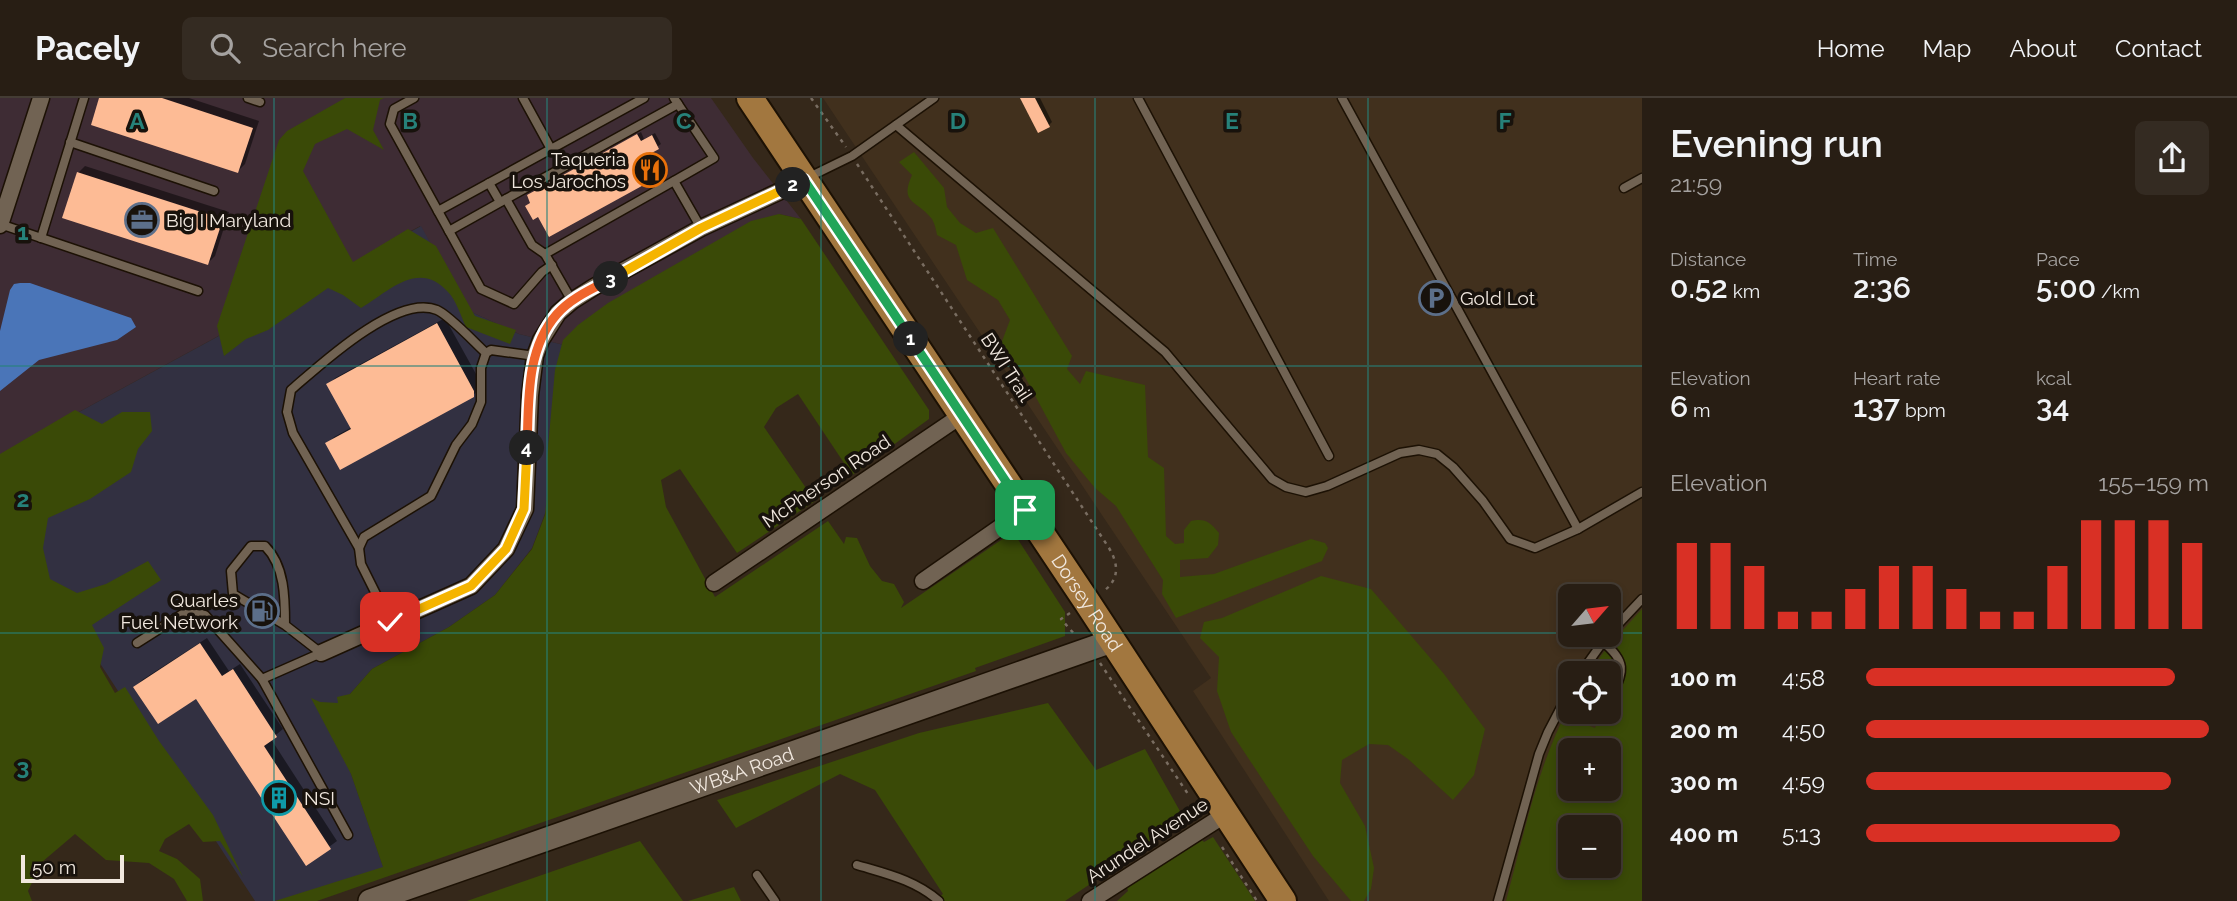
<!DOCTYPE html>
<meta charset="utf-8">
<style>
:root{--surface:#281e14;--page:#342b22;--text:#f1f3f6;--muted:#a5a2a0;--line:#443c34;--accent:#d93025}
body{margin:0;font-family:Raleway,sans-serif;background:var(--page);color:var(--text);height:100vh;display:flex;flex-direction:column;font-size:26px;white-space:nowrap}
*{box-sizing:border-box;margin:0}
p{font-size:23px;color:var(--muted)}
.icon{flex:none;width:38px;height:38px;fill:none;stroke:currentColor;stroke-width:2;stroke-linecap:round;stroke-linejoin:round}
.map{position:relative;flex:1;overflow:hidden}
.panel{display:flex;flex-direction:column;background:var(--surface);width:595px}
.panel>*{flex:none}
.needle{width:46px;rotate:62deg}
.fabs{position:absolute;left:1558px;top:486px;display:grid;gap:14px}
.fabs a{display:grid;place-items:center;width:63px;height:63px;border-radius:10px;background:var(--surface);box-shadow:0 4px 10px #0003,0 0 0 2px var(--line);font-size:35px}
.scale{position:absolute;left:21px;bottom:18px;width:103px;box-sizing:border-box;padding-left:7px;border:4px solid #f1e8df;border-top:0;font-size:19px;line-height:24px;white-space:nowrap;color:#f1e8df;-webkit-text-stroke:5px #18120c;paint-order:stroke}
.pin{position:absolute;display:grid;place-items:center;width:60px;height:60px;color:#fff;margin:-30px;border-radius:14px;box-shadow:0 4px 10px #0006}
.km{position:absolute;width:35px;height:35px;margin:-18px;border-radius:50%;background:#222;color:#fff;font-size:19px;line-height:35px;text-align:center}
.round{display:grid;place-items:center;flex:none;width:74px;height:74px;border-radius:10px;background:var(--page)}
.overview{display:flex;align-items:center;justify-content:space-between;height:119px;padding:0 28px}
h1{font-size:38px;font-weight:600;line-height:52px}
.figures{display:grid;grid-template-columns:repeat(3,1fr);gap:10px;height:119px;padding:7px 28px}
.figures div{display:grid;align-content:center}
.figures b{font-size:30px;font-weight:600}
.figures small{font-size:19px;font-weight:400}
.figures p{font-size:19px}
.chart{height:196px;padding:14px 28px}
.chart p{display:flex;justify-content:space-between}
.chart svg{width:100%;height:126px;margin-top:7px;stroke:var(--accent);stroke-width:6}
ul{padding:0 28px;list-style:none;font-size:23px}
li{display:grid;grid-template-columns:112px 84px 1fr;align-items:center;height:52px}
li i{height:18px;border-radius:9px;background:var(--accent)}
header{display:flex;align-items:center;gap:42px;box-sizing:border-box;height:98px;padding:0 35px;background:var(--surface);border-bottom:2px solid var(--line)}
header strong{font-size:33px}
nav{display:flex;gap:38px;margin-inline-start:auto;font-size:24px}
.search{width:490px;height:63px;background:var(--page);display:flex;align-items:center;gap:18px;box-sizing:border-box;padding:0 24px;border-radius:10px;color:var(--muted);font-size:26px}
main{display:flex;flex:1;min-height:0}
.map>svg:first-child{display:block}
.commercial{fill:#3e2c34}
.industrial{fill:#323041}
.built{fill:#41301d;fill-rule:evenodd}
.green{fill:#3a4a07;fill-rule:evenodd}
.water{fill:#4a75b8}
.shadow{fill:#0007}
.building{fill:#fdbb95}
.lines{fill:none;stroke-linecap:round;stroke-linejoin:round}
.lane-casing{stroke:#1c1104;stroke-width:11}
.street-casing{stroke:#1c1104;stroke-width:19}
.secondary-casing{stroke:#1c1104;stroke-width:26}
.primary-casing{stroke:#1c1104;stroke-width:30}
.path{stroke:#796d61;stroke-width:2.5;stroke-dasharray:3.5 5;stroke-linecap:butt}
.lane{stroke:#716353;stroke-width:8}
.street{stroke:#716353;stroke-width:16}
.secondary{stroke:#716353;stroke-width:23}
.primary{stroke:#a2773f;stroke-width:26}
.split-1-casing{stroke:#fff;stroke-width:14}
.split-2-casing{stroke:#fff;stroke-width:14}
.split-3-casing{stroke:#fff;stroke-width:14}
.split-4-casing{stroke:#fff;stroke-width:14}
.split-5-casing{stroke:#fff;stroke-width:14}
.split-1{stroke:#22a559;stroke-width:9}
.split-2{stroke:#22a559;stroke-width:9}
.split-3{stroke:#f5b400;stroke-width:9}
.split-4{stroke:#f0652b;stroke-width:9}
.split-5{stroke:#f5b400;stroke-width:9}
.grid{fill:none;stroke:#268179;stroke-width:2;stroke-opacity:0.55}
.labels{text-anchor:middle;dominant-baseline:central;stroke-width:7;stroke-linejoin:round;paint-order:stroke}
.poi-label{font-size:19px;fill:#f1e8df;stroke:#18120c;text-anchor:start}
.street-label{font-size:19px;fill:#f1e8df;stroke:#18120c}
.grid-label{font-size:23px;text-anchor:middle;font-weight:bold;fill:#268179;stroke:#18120c;stroke-width:7;stroke-linejoin:round;paint-order:stroke}
</style>
<header>
<strong>Pacely</strong>
<div class="search"><svg class="icon" aria-label="search" viewBox="0 0 24 24"><circle cx="10" cy="10" r="6"/><path d="M15 15l6 6"/></svg>Search here</div>
<nav><a>Home</a><a>Map</a><a>About</a><a>Contact</a></nav>
</header>
<main>
<div class="map">
<svg width="1642" height="803" viewBox="0 0 1642 803">
<rect width="100%" height="100%" fill="#35281a"/>
<path class="commercial" d="M0,0H711L753,60L801,121L779,116L568,248L519,236L467,212L420,128L0,357Z"/>
<path class="industrial" d="M421,128L467,212L519,236L568,248L547,410L532,450L495,497L449,529L372,571L350,596L346,661L385,774L296,803H255L0,412V357Z"/>
<path class="built" d="M823,0H1642V803H1329L1193,593L1211,580ZM1570,499H1608V537H1570ZM1570,576H1608V614H1570ZM1570,653H1608V691H1570ZM1570,730H1608V768H1570Z"/>
<g class="green">
<path d="M345,0H384L380,2L373,32L384,52L347,31L315,46L303,73L353,164L408,131L436,148L475,218L516,232L510,246L466,229C461,218 456,202 448,194C419,161 389,193 361,210L343,197L328,190L268,232L246,241L224,258L217,228L279,42L287,33Z"/>
<path d="M914,54L944,90L947,109L960,125L976,135L993,130L1072,258L1067,271L1080,286L1086,273L1145,287L1148,359L1164,370L1166,438L1175,446L1184,445V432L1191,423C1205,420 1210,424 1219,435L1218,447L1208,460L1180,462V479L1214,476L1311,441L1325,445L1328,450L1322,463L1176,520L1162,496L1163,482L1116,408L1095,390L1066,355L1025,279L1001,246L1010,222L998,202L967,182L956,147L937,137C936,132 935,126 932,121C917,102 899,106 912,77L899,64Z"/>
<path d="M779,116L801,121L929,312V321L852,377L798,296L776,310L764,329L815,403L737,455L680,371L661,382L666,409L715,499L828,423L844,446L846,439L857,440L870,468L882,483L894,486L904,504L901,510L1013,434L1065,514V538L975,570L976,573L317,803H275L383,769L351,676L311,600L320,604L338,605L337,599L350,596L372,571L449,529L495,497L532,451L545,417L547,397V360L555,272L563,242L578,227L608,205L751,123Z"/>
<path d="M75,312L102,326L122,314H150L152,333L138,351L131,374L90,401L48,420L43,450L50,481L77,495L106,486L148,463L161,482L92,527L104,550L100,569L115,595L125,589L159,643L213,717L243,779L220,743L203,744L189,726L165,741L159,753L177,761L200,781L203,803H187L174,781L149,765L106,762L75,736L42,764L28,793L32,803H0V356Z"/>
<path d="M1321,478L1371,491L1444,576L1485,631L1474,677L1453,702L1408,661L1388,647L1369,646L1342,662L1340,685L1365,728L1374,770L1371,791L1364,803H1351L1313,758L1231,634L1217,593L1219,559L1200,540L1204,524L1222,520Z"/>
<path d="M1642,511V803H1506C1524,737 1537,668 1570,607V614H1585L1582,625L1595,630L1598,622L1604,625C1616,597 1638,569 1612,544ZM1570,653H1608V691H1570ZM1570,730H1608V768H1570Z"/>
<path d="M1606,551C1622,567 1617,575 1610,594L1608,576H1588Z"/>
<path d="M1048,605L1096,672L1145,651L1185,722L1065,803H934L943,796L875,692L840,676L736,730L717,702L919,635Z"/>
<path d="M1213,739L1255,803H1117L1128,793L1126,786L1200,740L1204,744Z"/>
<path d="M640,743L683,803H467Z"/>
<path d="M734,789L741,803H688Z"/>
</g>
<path class="water" d="M20,185H30L131,220L136,229L117,242L39,262L0,293V233L10,192L14,186Z"/>
<g class="shadow">
<path d="M101,0H189L259,23L245,66L238,73Z"/>
<path d="M1025,0H1040L1052,24L1049,27Z"/>
<path d="M641,34L644,41L655,35L661,46L651,53L662,74L659,77L538,117L530,105L532,94Z"/>
<path d="M85,68L229,114L215,158L208,165L78,75Z"/>
<path d="M445,220L481,285V290L473,297L327,346L334,339L352,329L328,287L335,280Z"/>
<path d="M207,540L229,573L240,566L283,631L271,641L337,743L306,766L197,598L135,589L142,582Z"/>
</g>
<g class="building">
<path d="M99,0H162L253,30L238,75L91,27Z"/>
<path d="M1020,0H1035L1050,29L1038,35Z"/>
<path d="M637,36L641,43L652,37L659,51L648,57L660,78L549,139L538,119L533,122L525,108L530,105L527,97Z"/>
<path d="M77,74L223,121L208,167L62,120Z"/>
<path d="M437,225L474,293V299L340,372L325,345L351,331L326,286Z"/>
<path d="M200,545L222,578L233,571L277,639L264,648L331,751L306,768L196,601L158,626L133,589Z"/>
</g>
<g class="lines">
<g class="lane-casing">
<g id="lane">
<path d="M248,0L260,4"/>
<path d="M414,0L394,11L390,26L481,191L514,206L542,174L552,167"/>
<path d="M523,0L551,51"/>
<path d="M674,0L714,60L674,83"/>
<path d="M1138,0L1329,358"/>
<path d="M1342,0L1578,431"/>
<path d="M896,27L1165,254L1272,381L1286,389L1306,394L1327,388L1400,355L1419,352L1437,356L1453,369L1483,403L1510,441L1535,450L1578,431L1642,394"/>
<path d="M70,44L214,93"/>
<path d="M807,80L852,58L934,0"/>
<path d="M489,85L500,104"/>
<path d="M1624,90L1642,80"/>
<path d="M506,101L678,6"/>
<path d="M438,113L644,0"/>
<path d="M0,126L198,193"/>
<path d="M449,133L506,101L532,147L545,156"/>
<path d="M41,140L84,0"/>
<path d="M572,203L545,156L674,83L701,130"/>
<path d="M359,450L293,335L287,314L291,292C320,267 397,195 437,212C449,217 475,245 486,255"/>
<path d="M390,524L361,466L359,450L364,439L431,398L456,347L472,326L481,304V270L486,255L491,252L535,258"/>
<path d="M285,527L233,496L231,473L251,448H265C285,468 285,500 285,527L321,555L262,581L348,737"/>
<path d="M1608,537L1642,501"/>
<path d="M1603,544C1632,568 1620,577 1608,608"/>
<path d="M137,545L189,512L205,517L262,581"/>
<path d="M1580,576L1605,541"/>
<path d="M1603,622L1606,614"/>
<path d="M857,767C887,776 915,782 939,803"/>
<path d="M757,777L775,803"/>
<path d="M1498,803L1539,656L1548,634L1570,592"/>
</g>
</g>
<g class="street-casing">
<g id="street">
<path d="M0,127L41,0"/>
<path d="M923,483L1025,412"/>
<path d="M714,485L962,317"/>
<path d="M321,555L471,488L506,451L525,411L530,297L535,258L541,242L558,215L572,203L594,189L701,130L804,82"/>
<path d="M1090,803L1226,716"/>
</g>
</g>
<g class="secondary-casing">
<g id="secondary">
<path id="s1" d="M370,803L1112,543"/>
</g>
</g>
<g class="primary-casing">
<g id="primary">
<path id="s2" d="M750,0L1087,504L1283,803"/>
</g>
</g>
<g class="path">
<path d="M811,0L846,49"/>
<path d="M857,66L1109,450C1118,465 1120,480 1105,492"/>
<path d="M1070,515L1061,521L1075,537"/>
<path d="M1100,565L1190,699"/>
<path d="M1222,749L1257,803"/>
</g>
<use href="#lane" class="lane"/>
<use href="#street" class="street"/>
<use href="#secondary" class="secondary"/>
<use href="#primary" class="primary"/>
</g>
<g class="lines">
<g class="split-1-casing">
<path id="split-1" d="M911,241L1025,412"/>
</g>
<g class="split-2-casing">
<path id="split-2" d="M793,87L804,82L911,241"/>
</g>
<g class="split-3-casing">
<path id="split-3" d="M611,181L701,130L793,87"/>
</g>
<g class="split-4-casing">
<path id="split-4" d="M527,350C529,306 525,252 557,216C571,200 592,191 611,181"/>
</g>
<g class="split-5-casing">
<path id="split-5" d="M390,524L471,488L506,451L524,411L527,350"/>
</g>
<use href="#split-1" class="split-1"/>
<use href="#split-2" class="split-2"/>
<use href="#split-3" class="split-3"/>
<use href="#split-4" class="split-4"/>
<use href="#split-5" class="split-5"/>
</g>
<path class="grid" d="M274,0V803M547,0V803M821,0V803M1095,0V803M1368,0V803M0,268H1642M0,535H1570M1608,535H1642"/>
<defs>
<g id="restaurant-ring" transform="scale(1.75)"><circle r="9.5" fill="#18120c" stroke="#e8710a" stroke-width="1.5"/><path d="M-5-6h1v4h1v-4h1v4h1v-4h1v5L-1.5 .5V6h-2V.5L-5-1ZM5-6V6H3V1.5H1.5Q1.5-4 5-6Z" fill="#e8710a"/></g>
<g id="office-ring" transform="scale(1.75)"><circle r="9.5" fill="#18120c" stroke="#5c6f8a" stroke-width="1.5"/><path d="M-6-3h4V-5.5h4V-3h4V5H-6ZM-1-4.5V-3h2v-1.5ZM-6 0V1H6V0Z" fill="#5c6f8a"/></g>
<g id="parking-ring" transform="scale(1.75)"><circle r="9.5" fill="#18120c" stroke="#5c6f8a" stroke-width="1.5"/><path d="M-3.5-5.5H1a3.5 3.5 0 0 1 0 7H-1V5.5H-3.5ZM-1-3.4V-.6H.8a1.4 1.4 0 0 0 0-2.8Z" fill="#5c6f8a"/></g>
<g id="fuel-ring" transform="scale(1.75)"><circle r="9.5" fill="#18120c" stroke="#5c6f8a" stroke-width="1.5"/><path d="M-5.5-6h7V0h2V4h1.3V-2.5L3-4.5l.8-.8L6-3V5H2.5V1h-1V6h-7ZM-4.2-4.7v3.2H.2V-4.7Z" fill="#5c6f8a"/></g>
<g id="building-ring" transform="scale(1.75)"><circle r="9.5" fill="#18120c" stroke="#0f9aa8" stroke-width="1.5"/><path d="M-4-6H4V6H1V3H-1V6H-4ZM-2.5-4.3h1.7v1.8h-1.7ZM.8-4.3h1.7v1.8H.8ZM-2.5-1h1.7V.8h-1.7ZM.8-1h1.7V.8H.8Z" fill="#0f9aa8"/></g>
</defs>
<g fill-rule="evenodd">
<use href="#restaurant-ring" x="650" y="72"/>
<use href="#office-ring" x="142" y="122"/>
<use href="#parking-ring" x="1436" y="200"/>
<use href="#fuel-ring" x="262" y="513"/>
<use href="#building-ring" x="279" y="700"/>
</g>
<g class="labels">
<g class="poi-label">
<text x="626" y="61" text-anchor="end">Taqueria<tspan x="626" dy="22">Los Jarochos</tspan></text>
<text x="166" y="122">Big I Maryland</text>
<text x="1460" y="200">Gold Lot</text>
<text x="238" y="502" text-anchor="end">Quarles<tspan x="238" dy="22">Fuel Network</tspan></text>
<text x="304" y="700">NSI</text>
</g>
<g class="street-label">
<text transform="translate(1007 269) rotate(57)">BWI Trail</text>
<text transform="translate(826 383) rotate(-34)">McPherson Road</text>
<text stroke="none"><textPath href="#s2" startOffset="607">Dorsey Road</textPath></text>
<text stroke="none"><textPath href="#s1" startOffset="394">WB&amp;A Road</textPath></text>
<text transform="translate(1147 742) rotate(-33)">Arundel Avenue</text>
</g>
</g>
<g class="grid-label">
<text x="137" y="31">A</text>
<text x="410" y="31">B</text>
<text x="684" y="31">C</text>
<text x="958" y="31">D</text>
<text x="1232" y="31">E</text>
<text x="1505" y="31">F</text>
<text x="23" y="142">1</text>
<text x="23" y="409">2</text>
<text x="23" y="677">3</text>
</g>
</svg>
<div class="fabs">
<a><svg class="needle" viewBox="-14 -14 28 28"><path d="M0-13l5 13h-10z" fill="#e53935"/><path d="M0 13l5-13h-10z" fill="#a5a2a0"/></svg></a>
<a><svg class="icon" aria-label="locate" viewBox="0 0 24 24"><circle cx="12" cy="12" r="6"/><path d="M12 2v4M12 18v4M2 12h4M18 12h4"/></svg></a>
<a>+</a>
<a>−</a>
</div>
<div class="scale">50 m</div>
<div class="pin" style="left:1025px;top:412px;background:#1e9e55"><svg class="icon" aria-label="arrive" viewBox="0 0 24 24"><path d="M6 21V4h12l-3 4 3 4H6"/></svg></div>
<div class="pin" style="left:390px;top:524px;background:#d93025"><svg class="icon" aria-label="check" viewBox="0 0 24 24"><path d="M5 12l5 5 9-10"/></svg></div>
<b class="km" style="left:911px;top:241px">1</b>
<b class="km" style="left:793px;top:87px">2</b>
<b class="km" style="left:611px;top:181px">3</b>
<b class="km" style="left:527px;top:350px">4</b>
</div>
<section class="panel">
<div class="overview"><div><h1>Evening run</h1><p>21:59</p></div><a class="round"><svg class="icon" aria-label="share" viewBox="0 0 24 24"><path d="M12 15V3M7 8l5-5 5 5M5 13v7h14v-7"/></svg></a></div>
<div class="figures">
<div><p>Distance</p><b>0.52<small> km</small></b></div>
<div><p>Time</p><b>2:36</b></div>
<div><p>Pace</p><b>5:00<small> /km</small></b></div>
</div>
<div class="figures">
<div><p>Elevation</p><b>6<small> m</small></b></div>
<div><p>Heart rate</p><b>137<small> bpm</small></b></div>
<div><p>kcal</p><b>34</b></div>
</div>
<div class="chart"><p><span>Elevation</span>155–159 m</p>
<svg viewBox="0 0 160 44" preserveAspectRatio="none"><path d="M5 44V14M15 44V14M25 44V22M35 44V38M45 44V38M55 44V30M65 44V22M75 44V22M85 44V30M95 44V38M105 44V38M115 44V22M125 44V6M135 44V6M145 44V6M155 44V14"/></svg>
</div>
<ul>
<li><b>100 m</b>4:58<i style="width:90%"></i></li>
<li><b>200 m</b>4:50<i style="width:100%"></i></li>
<li><b>300 m</b>4:59<i style="width:89%"></i></li>
<li><b>400 m</b>5:13<i style="width:74%"></i></li>
</ul>
</section>
</main>
